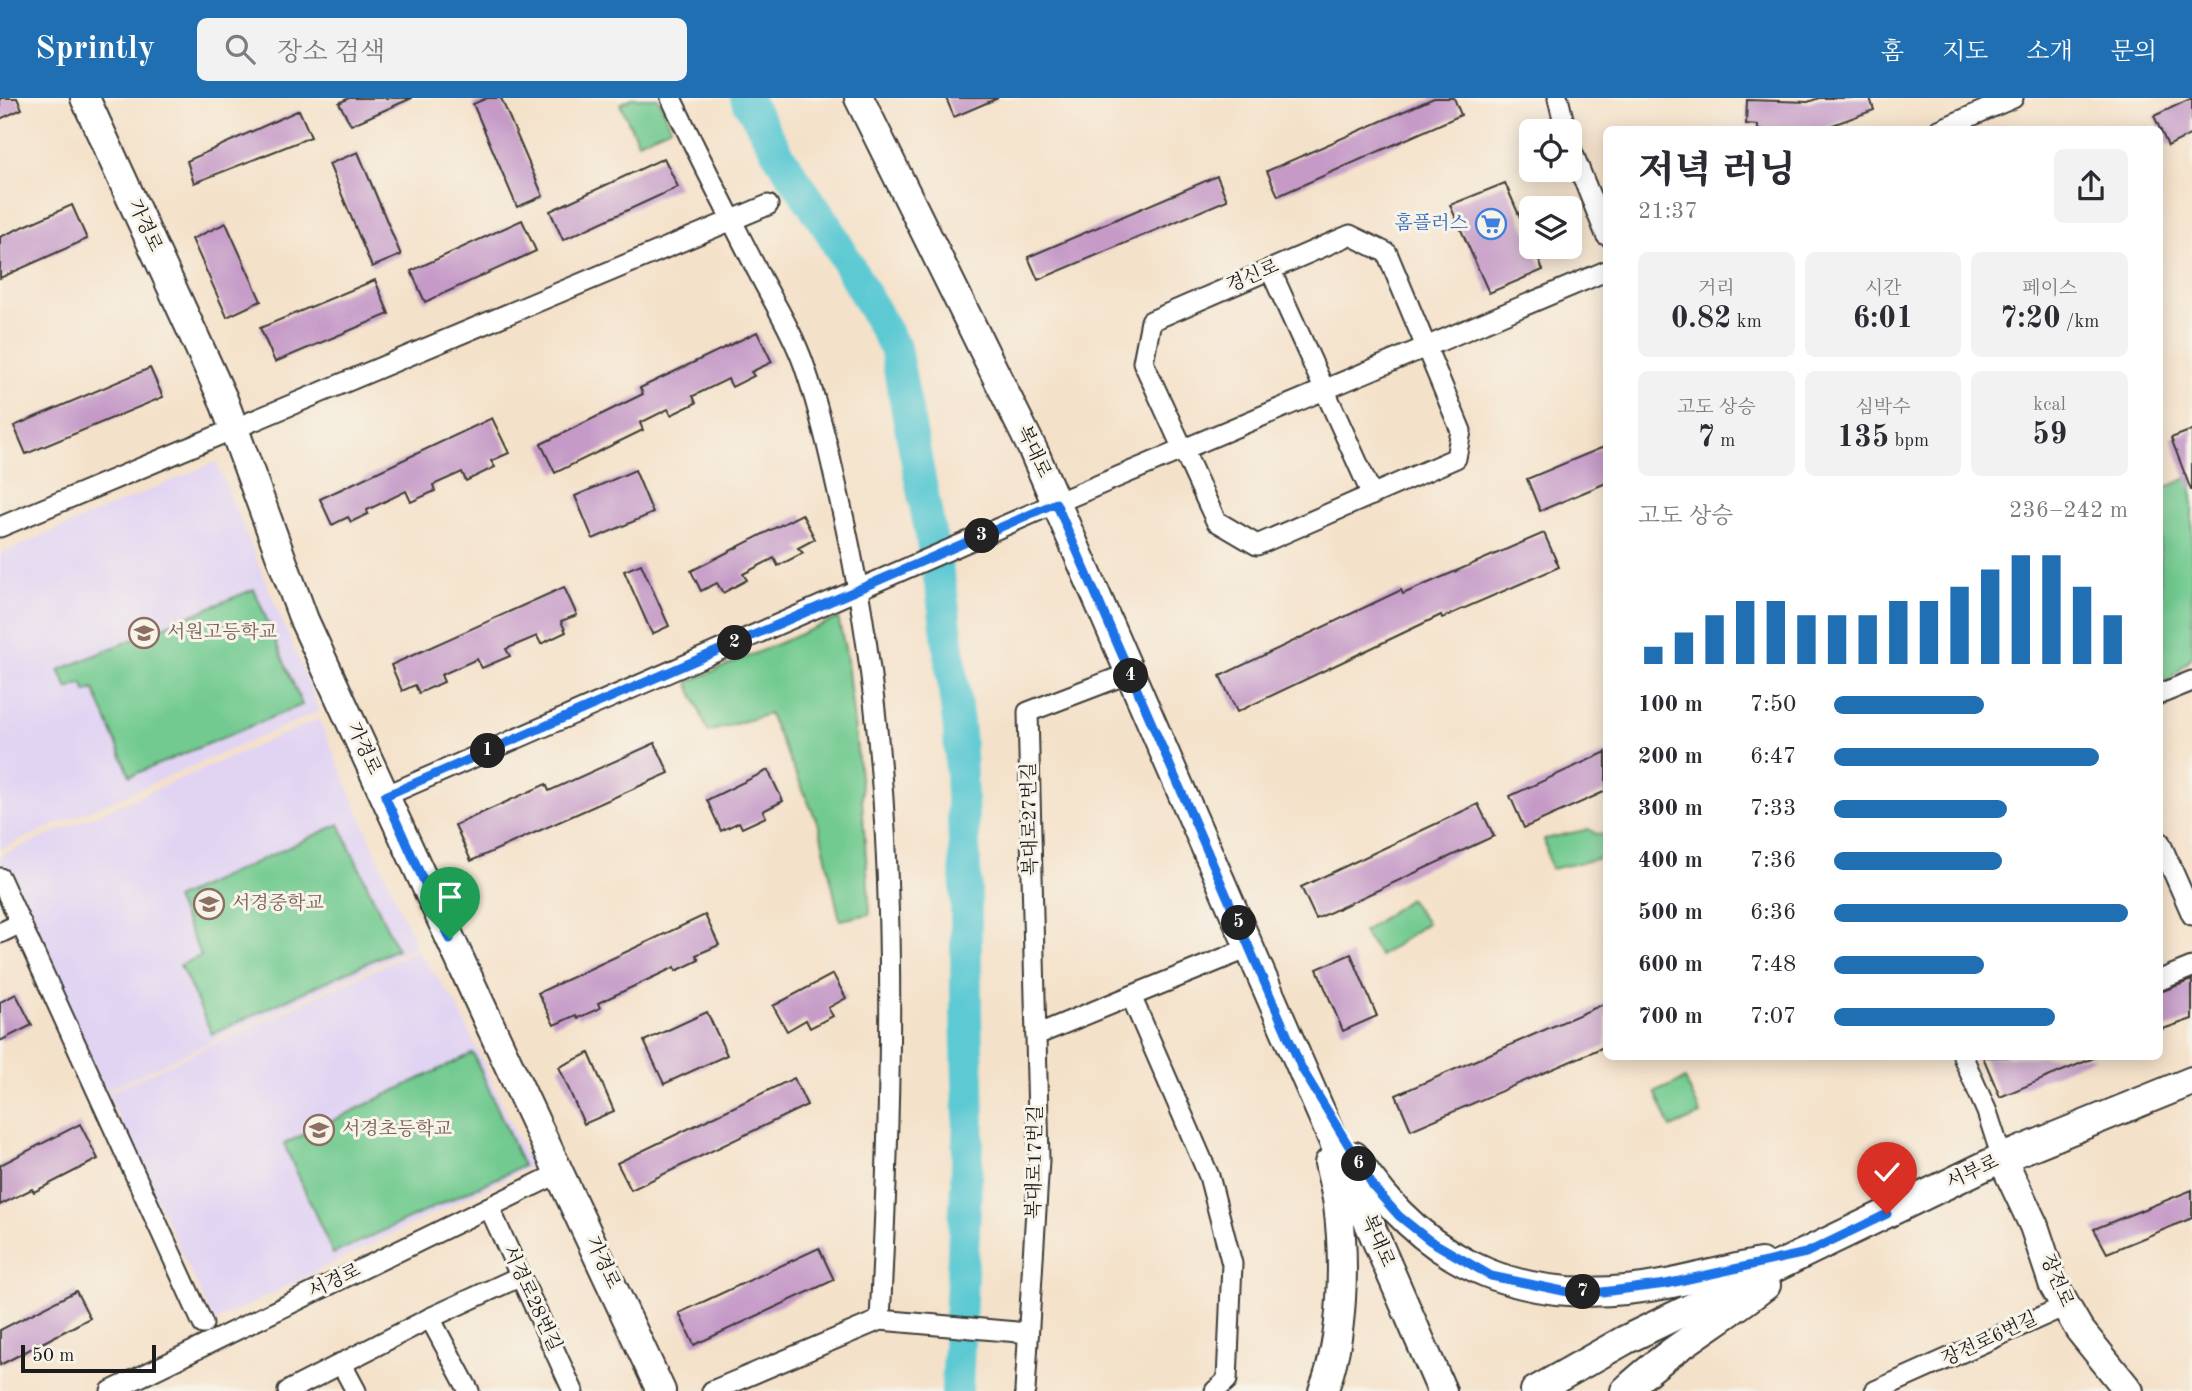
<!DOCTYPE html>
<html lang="ko">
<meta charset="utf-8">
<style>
:root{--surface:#fff;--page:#f2f2f3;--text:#2b2b33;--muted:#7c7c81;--accent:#1f6fb2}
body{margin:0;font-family:"Old Standard TT","Noto Serif KR",serif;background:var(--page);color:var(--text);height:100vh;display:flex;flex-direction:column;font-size:26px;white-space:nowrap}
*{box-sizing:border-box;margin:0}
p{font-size:23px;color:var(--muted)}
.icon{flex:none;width:38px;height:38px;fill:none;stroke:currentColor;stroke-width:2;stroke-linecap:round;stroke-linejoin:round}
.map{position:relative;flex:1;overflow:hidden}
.sheet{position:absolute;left:1603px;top:28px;width:560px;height:934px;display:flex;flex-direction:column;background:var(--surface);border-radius:10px;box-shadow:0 4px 18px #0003}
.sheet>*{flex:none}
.buttons{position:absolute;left:1519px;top:21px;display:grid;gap:14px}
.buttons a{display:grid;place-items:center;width:63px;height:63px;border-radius:10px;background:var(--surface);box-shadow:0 4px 18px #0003;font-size:35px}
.scale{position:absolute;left:21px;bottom:18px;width:135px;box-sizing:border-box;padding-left:7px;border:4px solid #1c1c1c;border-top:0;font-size:19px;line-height:24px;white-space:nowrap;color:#1c1c1c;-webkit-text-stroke:5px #f7f3e8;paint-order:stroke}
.pin{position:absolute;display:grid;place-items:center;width:60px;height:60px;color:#fff;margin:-72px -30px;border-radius:50% 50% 50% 0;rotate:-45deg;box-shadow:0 0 7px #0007}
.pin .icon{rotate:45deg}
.km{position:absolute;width:35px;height:35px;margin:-18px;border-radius:50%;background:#222;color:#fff;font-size:19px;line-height:35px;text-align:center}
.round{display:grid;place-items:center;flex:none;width:74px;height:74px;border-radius:10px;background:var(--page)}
.headline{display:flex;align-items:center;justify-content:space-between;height:119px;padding:0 35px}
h1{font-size:38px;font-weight:800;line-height:52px}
.figures{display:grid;grid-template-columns:repeat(3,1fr);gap:10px;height:119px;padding:7px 35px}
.figures div{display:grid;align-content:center;border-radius:10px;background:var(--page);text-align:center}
.figures b{font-size:30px;font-weight:800}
.figures small{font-size:19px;font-weight:400}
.figures p{font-size:19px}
.chart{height:196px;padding:14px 35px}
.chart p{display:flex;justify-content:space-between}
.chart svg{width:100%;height:126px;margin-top:7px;stroke:var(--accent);stroke-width:6}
ul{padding:0 35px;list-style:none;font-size:23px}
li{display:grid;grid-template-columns:112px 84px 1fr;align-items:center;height:52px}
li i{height:18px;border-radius:9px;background:var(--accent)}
header{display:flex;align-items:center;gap:42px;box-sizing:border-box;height:98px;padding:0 35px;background:var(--accent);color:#fff}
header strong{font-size:33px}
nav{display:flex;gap:38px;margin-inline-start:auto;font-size:24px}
.search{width:490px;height:63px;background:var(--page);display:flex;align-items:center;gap:18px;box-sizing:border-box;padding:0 24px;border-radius:10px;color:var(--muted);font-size:26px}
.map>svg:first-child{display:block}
.built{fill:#e1d4f3}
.green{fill:#72ca90;stroke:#477356;stroke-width:2}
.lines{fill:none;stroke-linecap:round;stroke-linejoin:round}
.river{stroke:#5cc9d3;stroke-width:32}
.building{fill:#c59ac7}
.street-casing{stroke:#3c3a36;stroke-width:23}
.secondary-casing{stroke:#3c3a36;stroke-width:32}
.street{stroke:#fff;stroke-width:19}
.secondary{stroke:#fff;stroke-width:28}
.route-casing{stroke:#fff;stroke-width:14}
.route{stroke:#1a73e8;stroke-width:9}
.labels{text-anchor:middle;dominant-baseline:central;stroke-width:6;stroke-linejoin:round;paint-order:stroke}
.shop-label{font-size:19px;fill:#366cbe;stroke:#f7f3e8;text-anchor:end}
.street-label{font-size:19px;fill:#1c1c1c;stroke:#f7f3e8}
.education-label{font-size:19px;fill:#785e54;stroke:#f7f3e8;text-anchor:start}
</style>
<header>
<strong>Sprintly</strong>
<div class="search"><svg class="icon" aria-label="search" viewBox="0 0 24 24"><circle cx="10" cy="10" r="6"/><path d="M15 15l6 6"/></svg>장소 검색</div>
<nav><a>홈</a><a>지도</a><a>소개</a><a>문의</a></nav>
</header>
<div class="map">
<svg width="2192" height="1293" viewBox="0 0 2192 1293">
<rect width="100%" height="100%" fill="#f7f3e8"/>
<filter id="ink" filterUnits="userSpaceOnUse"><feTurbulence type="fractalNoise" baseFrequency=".0143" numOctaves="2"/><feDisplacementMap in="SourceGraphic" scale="14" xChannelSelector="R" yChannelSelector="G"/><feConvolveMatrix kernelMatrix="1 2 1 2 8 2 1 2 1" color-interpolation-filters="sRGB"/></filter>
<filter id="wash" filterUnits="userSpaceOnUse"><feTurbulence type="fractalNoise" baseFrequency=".00686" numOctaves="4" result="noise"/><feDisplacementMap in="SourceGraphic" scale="28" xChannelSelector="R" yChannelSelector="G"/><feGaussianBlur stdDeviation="1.57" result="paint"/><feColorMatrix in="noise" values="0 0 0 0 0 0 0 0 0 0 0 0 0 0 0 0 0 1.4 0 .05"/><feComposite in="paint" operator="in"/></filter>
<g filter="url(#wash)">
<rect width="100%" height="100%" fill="#f4e1c9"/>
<g class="built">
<path d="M216,364L320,613L0,751V456Z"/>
<path d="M319,621L416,848L105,993L0,765V758Z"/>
<path d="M417,852L457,907L530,1068L214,1224L107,995Z"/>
</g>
<g class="green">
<path d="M632,0H658L671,29L638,44L620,6Z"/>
<path d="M2192,378V559L2166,586L2160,572V392Z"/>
<path d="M254,491L302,607L130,678L94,591L86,594L82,585L68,591L59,572Z"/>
<path d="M838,520L846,555L861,687L870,816L840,822L819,728L769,616L708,634L688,584Z"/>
<path d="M339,726L397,851L212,936L180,867L201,858L175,801Z"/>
<path d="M1589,731L1594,735L1606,738V759L1551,771L1544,741Z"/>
<path d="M1409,801L1427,825L1380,858L1363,834Z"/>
<path d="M473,955L523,1068L333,1156L284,1046Z"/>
<path d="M1685,981L1701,1017L1671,1030L1655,994Z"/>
</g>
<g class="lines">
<path class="river" d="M746,0L780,59L828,130L895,250L942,496L959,633L966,791V916L969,1019L957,1293"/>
</g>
<g id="blocks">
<g class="building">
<path d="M0,0H17L22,11L0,21Z"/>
<path d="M349,0H412L351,27L339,5Z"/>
<path d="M487,0H501L543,98L517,109L473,6Z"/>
<path d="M946,0H998L954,19Z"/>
<path d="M1434,0H1454L1461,17L1278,98L1267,73Z"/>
<path d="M1819,0H1870L1874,12L1819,32H1758V27L1746,26L1747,2L1808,4Z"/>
<path d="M2192,0V36L2168,48L2154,18Z"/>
<path d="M299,12L311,39L194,85L187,63Z"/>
<path d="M358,54L401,157L372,169L329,66Z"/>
<path d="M664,60L678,89L563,142L550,113Z"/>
<path d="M1217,78L1227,102L1038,182L1028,159Z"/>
<path d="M1505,85L1543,172L1489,195L1450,107Z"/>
<path d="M72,107L87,141L0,180V139Z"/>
<path d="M522,122L536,153L425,204L411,173Z"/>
<path d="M226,125L261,203L227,219L192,141Z"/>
<path d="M375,182L389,216L275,264L260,230Z"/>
<path d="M757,234L772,264L751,274L754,278L732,289L728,281L693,298L696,305L671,317L668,311L640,325L643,332L555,375L541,346L643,296L640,290Z"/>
<path d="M150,270L163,299L26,356L14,328Z"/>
<path d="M492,320L509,355L491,363L495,369L466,383L462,374L433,387L435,393L411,404L406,393L367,412L368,416L351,424L348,419L332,427L320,401Z"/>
<path d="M2192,332V392H2191L2171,340Z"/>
<path d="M1606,348V385L1540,413L1527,381Z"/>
<path d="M635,372L653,415L593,441L575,398Z"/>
<path d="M802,416L815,441L798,450L803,455L778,468L774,460L743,476L747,482L723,495L717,485L701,493L691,473Z"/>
<path d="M1544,435L1559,469L1442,520L1441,517L1237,614L1220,578L1401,492L1403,496Z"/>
<path d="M641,466L669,528L652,536L624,473Z"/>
<path d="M564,489L577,517L561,523L566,534L541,546L537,538L506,551L510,558L482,570L477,561L441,577L444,584L419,595L415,587L402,593L391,567Z"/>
<path d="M655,645L669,675L471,763L455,727L546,686L549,693Z"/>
<path d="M1606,654V693L1524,730L1510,698Z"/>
<path d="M768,672L783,703L763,713L766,719L742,730L739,724L721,733L707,702Z"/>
<path d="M1478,706L1494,738L1316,821L1301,789Z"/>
<path d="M705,817L719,847L696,857L699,862L676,873L675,869L598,905L600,910L578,920L576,917L554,927L538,895Z"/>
<path d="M1351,856L1377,918L1343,933L1317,871Z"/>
<path d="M833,876L846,900L828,910L833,918L810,930L806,922L787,933L773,908Z"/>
<path d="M2192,882V921L2160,932V894Z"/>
<path d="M16,896L32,927L0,943V904Z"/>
<path d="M1606,905V948L1411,1032L1396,997Z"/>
<path d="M707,914L727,957L664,986L644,943Z"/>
<path d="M589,955L614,1013L584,1026L559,969Z"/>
<path d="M1983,959H2096L2000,999Z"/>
<path d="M794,980L807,1007L631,1092L617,1065Z"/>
<path d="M80,1026L98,1061L34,1094L32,1091L0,1107V1067Z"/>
<path d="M2192,1092V1120L2107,1155L2094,1131Z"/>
<path d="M819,1150L834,1182L694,1247L679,1215Z"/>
<path d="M76,1193L90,1220L0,1267V1232Z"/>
</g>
</g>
</g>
<g filter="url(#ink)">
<use href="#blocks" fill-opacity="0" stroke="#3c3a36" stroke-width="2"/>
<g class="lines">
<g class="street-casing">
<g id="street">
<path d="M671,0C699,59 729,117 759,176C774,205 793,235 804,267C822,319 833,372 845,426C902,687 893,957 880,1222"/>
<path d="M1558,0L1566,33"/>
<path d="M1939,32L2013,0"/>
<path d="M1570,48L1606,137"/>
<path d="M1350,137L1387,155L1461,333L1456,360L1257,447L1216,423L1143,264L1151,223Z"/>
<path d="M1270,171L1372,397"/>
<path d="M0,429L768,107"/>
<path d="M2160,596L2192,583"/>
<path d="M385,698L1056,405L1606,173"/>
<path d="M2160,744L2192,817"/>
<path d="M0,780L203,1226"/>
<path d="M0,835L21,825"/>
<path d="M2160,882L2192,869"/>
<path d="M1131,898L1249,850"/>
<path d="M1036,937L1131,898L1209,1078L1232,1166L1227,1282L1215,1293"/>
<path d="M1963,959L1987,1014L2002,1060"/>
<path d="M489,1109L573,1293"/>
<path d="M430,1220L469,1293"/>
<path d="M341,1265L356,1293"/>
<path d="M111,1293L559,1075"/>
<path d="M288,1293L430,1220L521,1178"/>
<path d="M712,1293L880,1222L1028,1235"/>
<path d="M1025,1293L1039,1062L1028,614L1130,575"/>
<path d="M1875,1293L2065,1208"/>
</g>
</g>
<g class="secondary-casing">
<g id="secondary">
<path d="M85,0L223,301L304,522L483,912L661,1293"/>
<path d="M859,0L1033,352L1442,1293"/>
<path d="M1354,1058C1429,1174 1532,1212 1667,1186C1698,1180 1729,1171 1761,1165"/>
<path d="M2002,1060L2034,1128L2054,1188L2079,1231L2129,1293"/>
<path d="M1323,1293C1344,1241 1345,1162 1338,1107C1336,1093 1332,1079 1329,1065"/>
<path d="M1535,1293L1625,1242L1995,1063L2192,983"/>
<path d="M1625,1293C1668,1252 1719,1224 1766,1187"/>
</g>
</g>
<use href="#street" class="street"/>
<use href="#secondary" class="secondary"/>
</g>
</g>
<g class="lines" filter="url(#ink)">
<g class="route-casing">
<path id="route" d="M450,841L385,698L1056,405L1302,971L1375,1091L1399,1118L1429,1142L1491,1178L1568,1194H1602L1666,1186L1806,1155L1887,1116"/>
</g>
<use href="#route" class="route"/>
</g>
<defs>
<g id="supermarket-ring" transform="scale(1.575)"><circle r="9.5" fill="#f7f3e8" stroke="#3f7fe0" stroke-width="1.5"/><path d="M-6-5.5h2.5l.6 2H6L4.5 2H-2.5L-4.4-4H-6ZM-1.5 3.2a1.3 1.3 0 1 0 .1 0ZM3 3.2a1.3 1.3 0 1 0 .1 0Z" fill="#3f7fe0"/></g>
<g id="school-ring" transform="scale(1.575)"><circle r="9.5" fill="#f7f3e8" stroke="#8d6e63" stroke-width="1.5"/><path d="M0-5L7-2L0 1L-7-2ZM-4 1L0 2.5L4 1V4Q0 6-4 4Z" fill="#8d6e63"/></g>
</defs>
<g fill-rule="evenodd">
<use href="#supermarket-ring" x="1491" y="126"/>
<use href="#school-ring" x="144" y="535"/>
<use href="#school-ring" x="209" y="806"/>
<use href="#school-ring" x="319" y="1032"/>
</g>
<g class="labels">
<g class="shop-label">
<text x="1468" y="126">홈플러스</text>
</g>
<g class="street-label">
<text transform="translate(144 128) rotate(65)">가경로</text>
<text transform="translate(1253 179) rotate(-23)">경신로</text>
<text transform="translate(1033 354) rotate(65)">복대로</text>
<text transform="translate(363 651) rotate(65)">가경로</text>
<text transform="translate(1031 721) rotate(-91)">복대로27번길</text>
<text transform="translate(1036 1064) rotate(-89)">복대로17번길</text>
<text transform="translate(1973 1075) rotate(-25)">서부로</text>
<text transform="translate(1377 1143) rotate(67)">복대로</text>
<text transform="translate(602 1165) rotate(65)">가경로</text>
<text transform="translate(2056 1183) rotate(67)">장전로</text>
<text transform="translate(335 1184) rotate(-26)">서경로</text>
<text transform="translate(531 1201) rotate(65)">서경로28번길</text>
<text transform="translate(1990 1242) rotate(-25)">장전로6번길</text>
</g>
<g class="education-label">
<text x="167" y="535">서원고등학교</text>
<text x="232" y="806">서경중학교</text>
<text x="342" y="1032">서경초등학교</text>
</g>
</g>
</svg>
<div class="buttons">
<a><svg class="icon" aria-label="locate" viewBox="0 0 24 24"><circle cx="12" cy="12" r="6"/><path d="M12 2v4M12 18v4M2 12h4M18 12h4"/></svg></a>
<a><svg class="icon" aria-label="layers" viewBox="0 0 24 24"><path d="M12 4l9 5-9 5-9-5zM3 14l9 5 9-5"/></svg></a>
</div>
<div class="scale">50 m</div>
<div class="pin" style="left:450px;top:841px;background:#1e9e55"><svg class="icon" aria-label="arrive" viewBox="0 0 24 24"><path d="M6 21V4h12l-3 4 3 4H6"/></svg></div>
<div class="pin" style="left:1887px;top:1116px;background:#d93025"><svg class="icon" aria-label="check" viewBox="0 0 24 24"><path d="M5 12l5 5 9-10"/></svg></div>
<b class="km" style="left:488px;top:653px">1</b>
<b class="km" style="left:735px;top:545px">2</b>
<b class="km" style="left:982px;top:438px">3</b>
<b class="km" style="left:1131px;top:578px">4</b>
<b class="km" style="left:1239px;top:825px">5</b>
<b class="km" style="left:1359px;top:1066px">6</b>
<b class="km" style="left:1583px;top:1194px">7</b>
<section class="sheet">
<div class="headline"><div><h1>저녁 러닝</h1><p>21:37</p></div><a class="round"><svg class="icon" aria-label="share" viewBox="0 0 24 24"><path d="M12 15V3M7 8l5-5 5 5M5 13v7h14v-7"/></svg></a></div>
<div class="figures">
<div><p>거리</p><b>0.82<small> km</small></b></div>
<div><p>시간</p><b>6:01</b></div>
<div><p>페이스</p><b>7:20<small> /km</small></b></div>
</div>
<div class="figures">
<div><p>고도 상승</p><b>7<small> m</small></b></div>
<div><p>심박수</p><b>135<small> bpm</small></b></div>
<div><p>kcal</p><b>59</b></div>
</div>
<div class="chart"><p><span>고도 상승</span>236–242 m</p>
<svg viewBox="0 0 160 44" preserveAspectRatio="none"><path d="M5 44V38M15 44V33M25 44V27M35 44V22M45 44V22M55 44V27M65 44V27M75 44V27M85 44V22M95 44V22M105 44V17M115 44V11M125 44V6M135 44V6M145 44V17M155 44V27"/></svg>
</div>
<ul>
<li><b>100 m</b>7:50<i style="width:51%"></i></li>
<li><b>200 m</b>6:47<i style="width:90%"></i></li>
<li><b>300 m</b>7:33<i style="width:59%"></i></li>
<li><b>400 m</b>7:36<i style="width:57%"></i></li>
<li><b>500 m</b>6:36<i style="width:100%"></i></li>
<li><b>600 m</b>7:48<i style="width:51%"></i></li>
<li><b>700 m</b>7:07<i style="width:75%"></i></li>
</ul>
</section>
</div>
